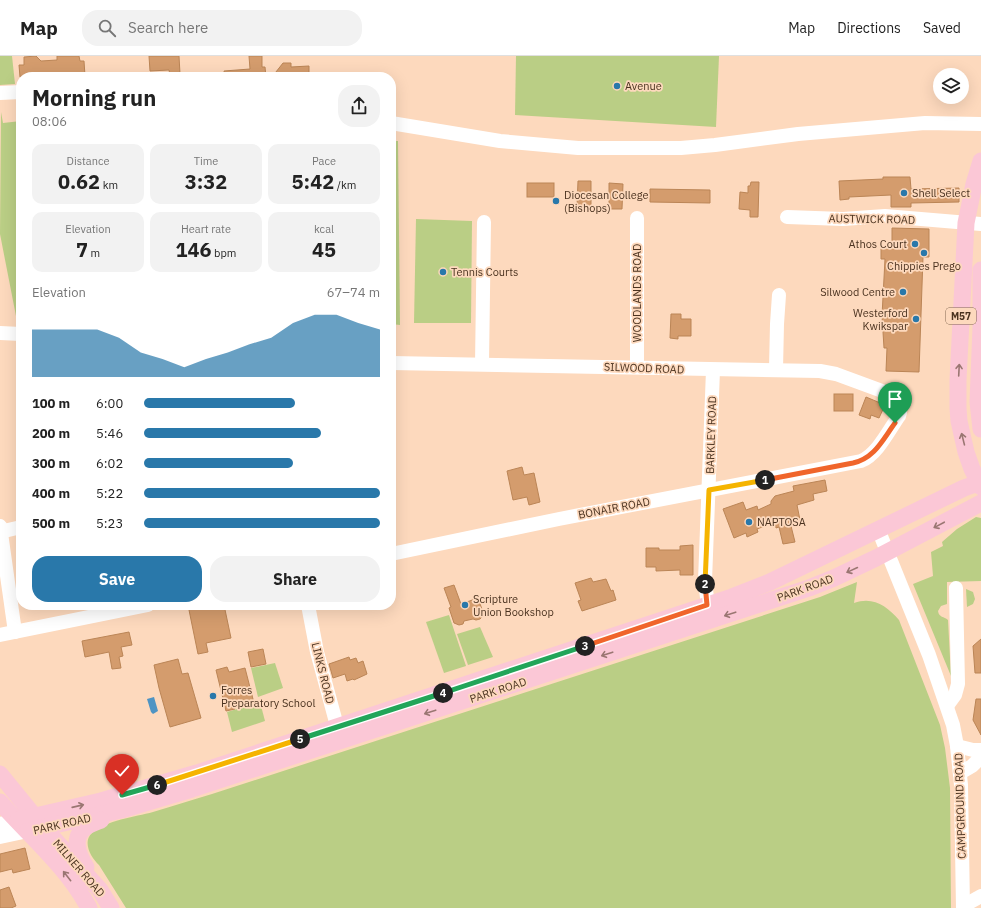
<!DOCTYPE html>
<meta charset="utf-8">
<style>
:root{--surface:#fff;--page:#f2f2f2;--text:#222;--muted:#767676;--line:#e0e0e0;--accent:#2978aa}
body{margin:0;font-family:"IBM Plex Sans",sans-serif;background:var(--page);color:var(--text);height:100vh;display:flex;flex-direction:column;font-size:15px;white-space:nowrap}
*{box-sizing:border-box;margin:0}
p{font-size:13px;color:var(--muted)}
.icon{flex:none;width:22px;height:22px;fill:none;stroke:currentColor;stroke-width:2;stroke-linecap:round;stroke-linejoin:round}
.map{position:relative;flex:1;overflow:hidden}
.drawer{position:absolute;left:16px;top:16px;width:380px;height:538px;display:flex;flex-direction:column;background:var(--surface);border-radius:16px;box-shadow:0 4px 16px #0002}
.drawer>*{flex:none}
.fabs{position:absolute;left:933px;top:12px;display:grid;gap:8px}
.fabs a{display:grid;place-items:center;width:36px;height:36px;border-radius:50%;background:var(--surface);box-shadow:0 4px 16px #0002;font-size:20px}
.pin{position:absolute;display:grid;place-items:center;width:34px;height:34px;color:#fff;margin:-41px -17px;border-radius:50% 50% 50% 0;rotate:-45deg;box-shadow:0 0 4px #0007}
.pin .icon{rotate:45deg}
.km{position:absolute;width:20px;height:20px;margin:-10px;border-radius:50%;background:#222;color:#fff;font-size:11px;line-height:20px;text-align:center}
.round{display:grid;place-items:center;flex:none;width:42px;height:42px;border-radius:16px;background:var(--page)}
.summary{display:flex;align-items:center;justify-content:space-between;height:68px;padding:0 16px}
h1{font-size:22px;font-weight:700;line-height:30px}
.figures{display:grid;grid-template-columns:repeat(3,1fr);gap:6px;height:68px;padding:4px 16px}
.figures div{display:grid;align-content:center;border-radius:10px;background:var(--page);text-align:center}
.figures b{font-size:20px;font-weight:700}
.figures small{font-size:11px;font-weight:400}
.figures p{font-size:11px}
.chart{height:112px;padding:8px 16px}
.chart p{display:flex;justify-content:space-between}
.chart svg{width:100%;height:72px;margin-top:4px;fill:var(--accent);opacity:.7}
.action{display:flex;gap:8px;margin-top:auto;padding:8px 16px}
.action a{flex:1;height:46px;border-radius:16px;background:var(--accent);color:#fff;font-size:16px;font-weight:700;line-height:46px;text-align:center}
.action a+a{background:var(--page);color:var(--text)}
ul{padding:0 16px;list-style:none;font-size:13px}
li{display:grid;grid-template-columns:64px 48px 1fr;align-items:center;height:30px}
li i{height:10px;border-radius:5px;background:var(--accent)}
header{display:flex;align-items:center;gap:24px;box-sizing:border-box;height:56px;padding:0 20px;background:var(--surface);border-bottom:1px solid var(--line)}
header strong{font-size:19px}
nav{display:flex;gap:22px;margin-inline-start:auto;font-size:14px}
.search{width:280px;height:36px;background:var(--page);display:flex;align-items:center;gap:10px;box-sizing:border-box;padding:0 14px;border-radius:16px;color:var(--muted);font-size:15px}
.map>svg:first-child{display:block}
.green{fill:#bace85}
.water{fill:#4f94c3}
.building{fill:#d49c6d;stroke:#bb8556}
.lines{fill:none;stroke-linecap:round;stroke-linejoin:round}
.minor{stroke:#fff;stroke-width:14}
.major{stroke:#fbc7d6;stroke-width:17}
.oneway{stroke:#9a7672}
.split-1-casing{stroke:#fff;stroke-width:8}
.split-2-casing{stroke:#fff;stroke-width:8}
.split-3-casing{stroke:#fff;stroke-width:8}
.split-4-casing{stroke:#fff;stroke-width:8}
.split-5-casing{stroke:#fff;stroke-width:8}
.split-6-casing{stroke:#fff;stroke-width:8}
.split-7-casing{stroke:#fff;stroke-width:8}
.split-1{stroke:#f0652b;stroke-width:5}
.split-2{stroke:#f5b400;stroke-width:5}
.split-3{stroke:#f0652b;stroke-width:5}
.split-4{stroke:#22a559;stroke-width:5}
.split-5{stroke:#22a559;stroke-width:5}
.split-6{stroke:#f5b400;stroke-width:5}
.split-7{stroke:#22a559;stroke-width:5}
.poi-dot{fill:#2978aa;stroke:#fdd9bd;stroke-width:1.5}
.labels{text-anchor:middle;dominant-baseline:central;stroke-width:3.5;stroke-linejoin:round;paint-order:stroke}
.shield{fill:#fdd9bd;stroke:#80654f;stroke-width:1}
.shield-label{font-size:10px;font-weight:bold;fill:#4b3320}
.poi-label{font-size:11px;fill:#4b3320;stroke:#fdd9bd;text-anchor:start}
.street-label{font-size:11px;fill:#4b3320;stroke:#fdd9bd}
</style>
<header>
<strong>Map</strong>
<div class="search"><svg class="icon" aria-label="search" viewBox="0 0 24 24"><circle cx="10" cy="10" r="6"/><path d="M15 15l6 6"/></svg>Search here</div>
<nav><a>Map</a><a>Directions</a><a>Saved</a></nav>
</header>
<div class="map">
<svg width="981" height="852" viewBox="0 0 981 852">
<rect width="100%" height="100%" fill="#fdd9bd"/>
<g class="green">
<path d="M0,0H12L15,28L0,29Z"/>
<path d="M516,0H719L716,71L515,59Z"/>
<path d="M1,56L3,67L21,65V260H16L0,178Z"/>
<path d="M391,85H398L400,269L391,268Z"/>
<path d="M416,163L472,165L471,267H414Z"/>
<path d="M976,461L981,462V525L947,526V548L941,550L938,555C939,562 944,560 948,564L951,620L913,528L933,520L931,496L943,490L942,486L957,473Z"/>
<path d="M857,526L854,547C873,540 887,550 899,564L940,669L945,692L950,732L951,852H126L99,809C91,802 82,786 92,777C106,764 135,761 153,756C173,750 192,744 212,738L820,541Z"/>
<path d="M966,533L973,536L975,543L973,548L967,551Z"/>
<path d="M449,559L466,610L444,617L426,566Z"/>
<path d="M480,571L493,601L468,609L457,578Z"/>
<path d="M275,607L283,632L258,641L251,612Z"/>
<path d="M260,646L265,665L232,676L227,656Z"/>
</g>
<path class="water" d="M154,641L158,655L153,658L151,656L147,643Z"/>
<g class="building">
<path d="M36,0L41,5L57,4V0H79L80,5H84L85,20L20,21L19,9H24V1Z"/>
<path d="M149,0H179L180,18L170,19L169,14L150,15Z"/>
<path d="M249,0H262V11H265L266,21H225L224,15L250,13Z"/>
<path d="M283,7H291V11L309,10V21H272Z"/>
<path d="M883,121H910L911,133L959,132V146L911,147V151H891V139L849,141V143L840,144L839,125L883,123Z"/>
<path d="M578,125H591V150H577Z"/>
<path d="M751,126H759L758,161H750V154L739,153L740,136L748,137V130H750Z"/>
<rect x="527" y="127" width="27" height="14"/>
<path d="M609,127L623,128L622,153H609Z"/>
<path d="M650,133L710,134V147L650,146Z"/>
<path d="M892,172L929,173V201H923L919,316L886,315L887,292H884L882,260L885,203H881V191H892Z"/>
<path d="M671,258H681V263H691V280H678V283L670,282Z"/>
<rect x="834" y="338" width="19" height="17"/>
<path d="M866,341L885,349L879,362L871,359L870,363L859,359Z"/>
<path d="M522,411L524,419L534,417L540,446L529,449L527,441L513,444L507,415Z"/>
<path d="M825,424L827,435L813,438L814,444L797,449L800,464L790,466L795,486L783,488L779,471L776,472L775,466L757,473L758,476L747,481L746,477L734,482L723,453L743,446L746,454L757,450L758,454L771,448V445L775,440L794,435L793,430Z"/>
<path d="M693,489V519H680V514L656,515V511H646V492H659V494H680V490Z"/>
<path d="M591,522L593,526L606,523L611,535L613,534L616,544L582,555L578,545L581,544L575,527Z"/>
<path d="M454,529L461,548L478,542L484,559L480,563L476,564L473,563L464,565L463,568L459,569L454,567L449,552L451,551L444,532Z"/>
<path d="M188,549H203V551L213,549H224L231,582L206,587L208,596L198,598Z"/>
<path d="M129,576L132,589L121,591L123,600L119,601L121,612L112,613L109,596L85,601L82,585Z"/>
<path d="M981,583V617H975L973,590Z"/>
<path d="M263,593L266,608L251,611L248,596Z"/>
<path d="M349,601L350,604L356,602L358,607L363,605L367,618L354,624L353,623L347,625L345,618L333,622L329,608Z"/>
<path d="M178,603L182,618L188,617L201,662L170,671L159,632L154,609Z"/>
<path d="M227,611L229,616L245,612L254,647L234,651L235,653L226,655L216,614Z"/>
<path d="M976,643H981V679L973,664Z"/>
<path d="M25,792L30,813L13,817L12,813L0,816V798Z"/>
<path d="M9,831L16,850L11,852H0V834Z"/>
</g>
<g class="lines">
<g class="minor">
<path d="M0,37L21,36"/>
<path d="M391,67L500,85L578,92H681L715,89L798,78L925,67L981,68"/>
<path d="M787,161L843,163L885,160L981,168"/>
<path d="M0,277L21,278"/>
<path d="M391,307L820,315L836,318L893,339C900,345 902,351 899,360C889,374 877,399 861,405L559,463L391,498"/>
<path d="M482,308L484,166"/>
<path d="M637,311V162"/>
<path d="M776,313L777,268L779,239"/>
<path d="M0,470L15,576"/>
<path d="M878,473L929,599L953,669L957,690L961,729L963,852"/>
<path d="M0,476L21,471"/>
<path d="M308,549L317,596L340,681"/>
<path d="M709,559L705,525L713,314"/>
<path d="M0,579L148,549"/>
<path d="M947,650L955,639L958,628L956,532"/>
<path d="M957,690L973,694H981"/>
<path d="M960,717L972,710L981,701"/>
<path d="M0,768L18,764"/>
<path d="M0,781L28,775"/>
<path d="M963,850L981,840"/>
</g>
<g class="major">
<path d="M981,105L974,128L966,167L958,324V352L959,365L966,396L972,413L981,431"/>
<path d="M981,214V271L978,346L981,373"/>
<path d="M0,718L44,772L100,834L111,852"/>
<path d="M0,746C30,780 67,811 89,852"/>
<path d="M18,764L101,745L197,717L732,541L770,526L964,432L981,426"/>
<path d="M28,775L121,754L192,733L809,532L834,522L876,502L981,447"/>
<path d="M86,811C78,799 71,781 86,771C90,768 96,766 101,764"/>
</g>
</g>
<defs><path id="oneway-shaft" d="M-6 0H5M1.5-3L5.5 0L1.5 3" fill="none" stroke-width="1.6" stroke-linecap="round" stroke-linejoin="round"/></defs>
<g class="oneway">
<use href="#oneway-shaft" transform="translate(959 314) rotate(-87)"/>
<use href="#oneway-shaft" transform="translate(963 383) rotate(-104)"/>
<use href="#oneway-shaft" transform="translate(939 469) rotate(152)"/>
<use href="#oneway-shaft" transform="translate(852 514) rotate(155)"/>
<use href="#oneway-shaft" transform="translate(730 558) rotate(162)"/>
<use href="#oneway-shaft" transform="translate(607 598) rotate(162)"/>
<use href="#oneway-shaft" transform="translate(430 656) rotate(162)"/>
<use href="#oneway-shaft" transform="translate(78 750) rotate(-13)"/>
<use href="#oneway-shaft" transform="translate(67 820) rotate(-128)"/>
</g>
<g class="lines">
<g class="split-1-casing">
<path id="split-1" d="M765,424L853,407C875,402 883,383 895,367"/>
</g>
<g class="split-2-casing">
<path id="split-2" d="M705,528L709,434L765,424"/>
</g>
<g class="split-3-casing">
<path id="split-3" d="M585,590L707,549L705,528"/>
</g>
<g class="split-4-casing">
<path id="split-4" d="M443,637L585,590"/>
</g>
<g class="split-5-casing">
<path id="split-5" d="M300,683L443,637"/>
</g>
<g class="split-6-casing">
<path id="split-6" d="M157,729L300,683"/>
</g>
<g class="split-7-casing">
<path id="split-7" d="M122,739L157,729"/>
</g>
<use href="#split-1" class="split-1"/>
<use href="#split-2" class="split-2"/>
<use href="#split-3" class="split-3"/>
<use href="#split-4" class="split-4"/>
<use href="#split-5" class="split-5"/>
<use href="#split-6" class="split-6"/>
<use href="#split-7" class="split-7"/>
</g>
<g class="poi-dot">
<circle cx="617" cy="30" r="4"/>
<circle cx="904" cy="137" r="4"/>
<circle cx="556" cy="145" r="4"/>
<circle cx="915" cy="188" r="4"/>
<circle cx="924" cy="197" r="4"/>
<circle cx="443" cy="216" r="4"/>
<circle cx="903" cy="236" r="4"/>
<circle cx="916" cy="263" r="4"/>
<circle cx="749" cy="466" r="4"/>
<circle cx="465" cy="549" r="4"/>
<circle cx="213" cy="640" r="4"/>
</g>
<g class="labels">
<rect class="shield" x="946" y="252" width="30" height="16" rx="3"/>
<g class="shield-label">
<text x="961" y="260">M57</text>
</g>
<g class="poi-label">
<text x="625" y="30">Avenue</text>
<text x="912" y="137">Shell Select</text>
<text x="564" y="139">Diocesan College<tspan x="564" dy="13">(Bishops)</tspan></text>
<text x="907" y="188" text-anchor="end">Athos Court</text>
<text x="924" y="210" text-anchor="middle">Chippies Prego</text>
<text x="451" y="216">Tennis Courts</text>
<text x="895" y="236" text-anchor="end">Silwood Centre</text>
<text x="908" y="257" text-anchor="end">Westerford<tspan x="908" dy="13">Kwikspar</tspan></text>
<text x="757" y="466">NAPTOSA</text>
<text x="473" y="543">Scripture<tspan x="473" dy="13">Union Bookshop</tspan></text>
<text x="221" y="634">Forres<tspan x="221" dy="13">Preparatory School</tspan></text>
</g>
<g class="street-label">
<text transform="translate(872 163) rotate(1)">AUSTWICK ROAD</text>
<text transform="translate(637 237) rotate(-90)">WOODLANDS ROAD</text>
<text transform="translate(644 312) rotate(2)">SILWOOD ROAD</text>
<text transform="translate(711 379) rotate(-88)">BARKLEY ROAD</text>
<text transform="translate(614 452) rotate(-11)">BONAIR ROAD</text>
<text transform="translate(805 532) rotate(-20)">PARK ROAD</text>
<text transform="translate(323 617) rotate(76)">LINKS ROAD</text>
<text transform="translate(498 634) rotate(-18)">PARK ROAD</text>
<text transform="translate(960 750) rotate(-92)">CAMPGROUND ROAD</text>
<text transform="translate(62 768) rotate(-13)">PARK ROAD</text>
<text transform="translate(79 812) rotate(49)">MILNER ROAD</text>
</g>
</g>
</svg>
<div class="fabs">
<a><svg class="icon" aria-label="layers" viewBox="0 0 24 24"><path d="M12 4l9 5-9 5-9-5zM3 14l9 5 9-5"/></svg></a>
</div>
<div class="pin" style="left:895px;top:367px;background:#1e9e55"><svg class="icon" aria-label="arrive" viewBox="0 0 24 24"><path d="M6 21V4h12l-3 4 3 4H6"/></svg></div>
<div class="pin" style="left:122px;top:739px;background:#d93025"><svg class="icon" aria-label="check" viewBox="0 0 24 24"><path d="M5 12l5 5 9-10"/></svg></div>
<b class="km" style="left:765px;top:424px">1</b>
<b class="km" style="left:705px;top:528px">2</b>
<b class="km" style="left:585px;top:590px">3</b>
<b class="km" style="left:443px;top:637px">4</b>
<b class="km" style="left:300px;top:683px">5</b>
<b class="km" style="left:157px;top:729px">6</b>
<section class="drawer">
<div class="summary"><div><h1>Morning run</h1><p>08:06</p></div><a class="round"><svg class="icon" aria-label="share" viewBox="0 0 24 24"><path d="M12 15V3M7 8l5-5 5 5M5 13v7h14v-7"/></svg></a></div>
<div class="figures">
<div><p>Distance</p><b>0.62<small> km</small></b></div>
<div><p>Time</p><b>3:32</b></div>
<div><p>Pace</p><b>5:42<small> /km</small></b></div>
</div>
<div class="figures">
<div><p>Elevation</p><b>7<small> m</small></b></div>
<div><p>Heart rate</p><b>146<small> bpm</small></b></div>
<div><p>kcal</p><b>45</b></div>
</div>
<div class="chart"><p><span>Elevation</span>67–74 m</p>
<svg viewBox="0 0 160 44" preserveAspectRatio="none"><path d="M0 44V15L10 15L20 15L30 15L40 20L50 29L60 33L70 38L80 33L90 29L100 24L110 20L120 11L130 6L140 6L150 11L160 15V44z"/></svg>
</div>
<ul>
<li><b>100 m</b>6:00<i style="width:64%"></i></li>
<li><b>200 m</b>5:46<i style="width:75%"></i></li>
<li><b>300 m</b>6:02<i style="width:63%"></i></li>
<li><b>400 m</b>5:22<i style="width:100%"></i></li>
<li><b>500 m</b>5:23<i style="width:100%"></i></li>
</ul>
<div class="action"><a>Save</a><a>Share</a></div>
</section>
</div>
